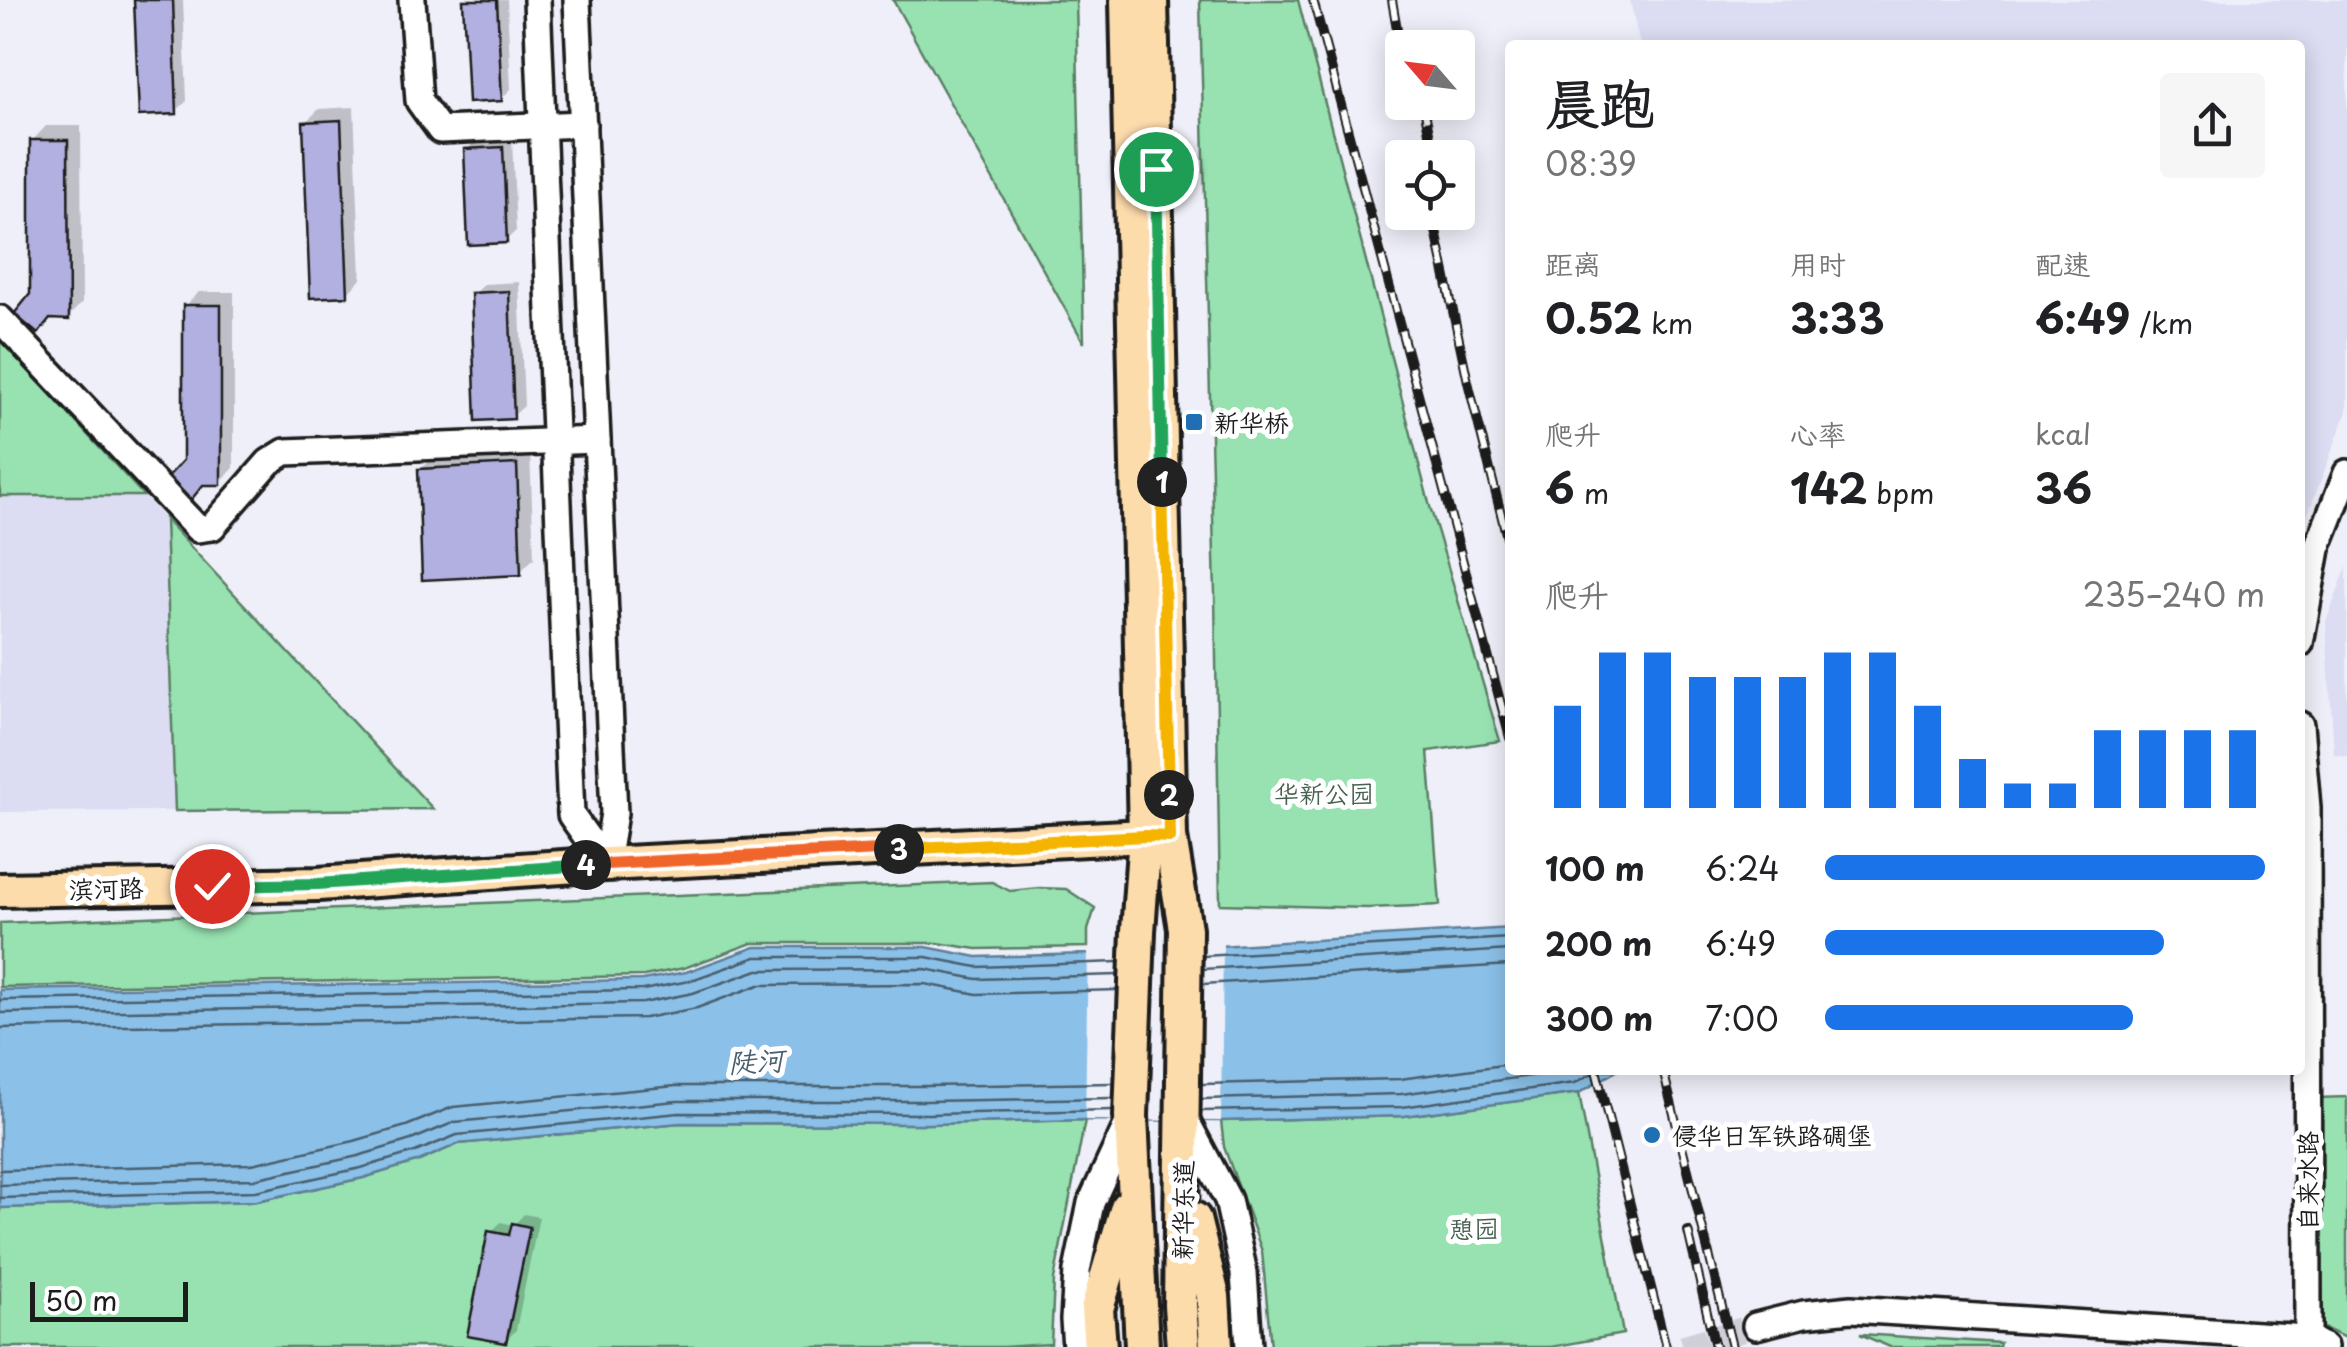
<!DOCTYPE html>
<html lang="zh">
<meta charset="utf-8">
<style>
:root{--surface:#fff;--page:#f6f6f6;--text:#202124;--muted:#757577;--accent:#1a73e8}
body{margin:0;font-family:"Playpen Sans","LXGW WenKai TC",sans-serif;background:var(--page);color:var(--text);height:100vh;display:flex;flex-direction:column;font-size:38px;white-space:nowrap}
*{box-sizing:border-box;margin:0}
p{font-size:32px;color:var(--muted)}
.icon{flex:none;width:55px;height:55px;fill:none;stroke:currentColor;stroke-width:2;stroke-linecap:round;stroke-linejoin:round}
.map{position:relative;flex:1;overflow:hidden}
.drawer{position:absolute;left:1505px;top:40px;width:800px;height:1035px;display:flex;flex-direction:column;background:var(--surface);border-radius:10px;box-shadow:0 5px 25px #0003}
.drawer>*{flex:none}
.needle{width:65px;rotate:298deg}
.buttons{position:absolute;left:1385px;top:30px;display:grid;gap:20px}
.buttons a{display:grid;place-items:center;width:90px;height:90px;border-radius:10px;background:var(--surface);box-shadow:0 5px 25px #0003;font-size:50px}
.scale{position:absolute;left:30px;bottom:25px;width:158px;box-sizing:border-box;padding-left:10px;border:5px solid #1c1c1c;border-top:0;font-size:28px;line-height:35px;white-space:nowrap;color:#1c1c1c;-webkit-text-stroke:8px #fff;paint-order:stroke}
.pin{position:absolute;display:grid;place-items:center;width:85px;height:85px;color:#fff;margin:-42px;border:5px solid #fff;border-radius:50%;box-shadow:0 2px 10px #0007}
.km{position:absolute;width:50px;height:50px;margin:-25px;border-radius:50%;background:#222;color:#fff;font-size:28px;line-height:50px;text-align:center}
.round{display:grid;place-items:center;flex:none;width:105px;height:105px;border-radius:10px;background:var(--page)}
.summary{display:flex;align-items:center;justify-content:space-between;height:170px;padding:0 40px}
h1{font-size:55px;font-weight:700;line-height:75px}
.figures{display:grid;grid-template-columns:repeat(3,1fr);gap:15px;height:170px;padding:10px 40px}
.figures div{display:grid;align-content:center}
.figures b{font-size:42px;font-weight:700}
.figures small{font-size:28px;font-weight:400}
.figures p{font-size:28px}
.chart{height:280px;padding:20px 40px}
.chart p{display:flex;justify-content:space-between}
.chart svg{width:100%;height:180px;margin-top:10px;stroke:var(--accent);stroke-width:6}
ul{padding:0 40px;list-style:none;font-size:32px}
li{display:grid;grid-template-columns:160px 120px 1fr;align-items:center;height:75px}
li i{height:25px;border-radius:12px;background:var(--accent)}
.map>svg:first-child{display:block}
.built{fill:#dcdcf2}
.green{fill:#98e2b1;stroke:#5a7f66;stroke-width:2.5}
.water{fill:#8bc1e9;stroke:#5f7f97;stroke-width:2.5}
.pier{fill:#efeff9}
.shadow{fill:#0003}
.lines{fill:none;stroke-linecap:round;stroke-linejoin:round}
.shore{stroke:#485e6e;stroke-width:2.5}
.building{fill:#b1b0e1;stroke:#1c1c1c;stroke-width:2.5}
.minor-tunnel{stroke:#cfcfd8;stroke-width:25;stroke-dasharray:25 12;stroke-linecap:butt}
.minor-casing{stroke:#1c1c1c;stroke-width:32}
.major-casing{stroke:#1c1c1c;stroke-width:40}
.minor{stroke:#fff;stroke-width:25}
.major{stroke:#fddcac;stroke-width:32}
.rail-casing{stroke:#1c1c1c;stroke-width:10}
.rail{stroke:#fff;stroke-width:6;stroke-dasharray:19;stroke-linecap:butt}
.split-1-casing{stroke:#fff;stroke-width:20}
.split-2-casing{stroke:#fff;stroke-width:20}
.split-3-casing{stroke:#fff;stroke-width:20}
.split-4-casing{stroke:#fff;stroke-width:20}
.split-5-casing{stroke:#fff;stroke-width:20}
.split-1{stroke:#22a559;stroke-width:12}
.split-2{stroke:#f5b400;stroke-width:12}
.split-3{stroke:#f5b400;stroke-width:12}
.split-4{stroke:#f0652b;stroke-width:12}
.split-5{stroke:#22a559;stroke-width:12}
.poi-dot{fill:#1f6fb2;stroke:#fff;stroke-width:4}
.labels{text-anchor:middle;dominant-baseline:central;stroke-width:10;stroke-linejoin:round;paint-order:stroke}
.poi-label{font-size:25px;fill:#1c1c1c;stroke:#fff;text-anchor:start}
.park-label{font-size:25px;fill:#476150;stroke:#fff}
.street-label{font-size:25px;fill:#1c1c1c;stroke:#fff}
.water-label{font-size:28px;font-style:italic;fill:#485e6e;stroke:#fff}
</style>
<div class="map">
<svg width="2347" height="1347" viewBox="0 0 2347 1347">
<rect width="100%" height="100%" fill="#efeff9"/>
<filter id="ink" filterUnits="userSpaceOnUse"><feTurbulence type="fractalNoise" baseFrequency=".01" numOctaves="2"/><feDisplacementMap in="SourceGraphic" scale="20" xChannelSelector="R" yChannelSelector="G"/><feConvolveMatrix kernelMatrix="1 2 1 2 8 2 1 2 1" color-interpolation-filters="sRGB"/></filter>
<g filter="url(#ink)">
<g class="built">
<path d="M1630,0H2347V411L2303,527L2300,529V45H1640Z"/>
<path d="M0,496H144L165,519L175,811L0,812Z"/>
<path d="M2347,566V756L2334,754L2326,622Z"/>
</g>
<g class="green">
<path d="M893,0H1076L1084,343Z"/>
<path d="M1200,0H1298L1429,503L1500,741L1428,751L1440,905L1368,908L1220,904L1215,595Z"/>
<path d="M0,340L144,496H0Z"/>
<path d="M165,519L433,809L175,811Z"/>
<path d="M992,882L1010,891L1039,888L1066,889L1095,908L1088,930V947L977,949L938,943H752L684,968L644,976L0,987V923Z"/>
<path d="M1579,1093L1623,1334L1551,1347H1271L1262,1251L1224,1147L1221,1121L1404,1116Z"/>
<path d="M2347,1097V1339L2320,1326L2317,1098Z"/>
<path d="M1085,1120L1054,1280L1051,1344L1003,1347H0V1208L257,1201L363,1178L419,1161L458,1144L680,1123L928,1124Z"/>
<path d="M1860,1334L2000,1343L1999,1347H1890Z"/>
</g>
<path class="water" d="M1510,928V1070H1618L1579,1093L1404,1116L1221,1121L1085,1120L928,1124L680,1123L458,1144L419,1161L363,1178L257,1201L0,1208V990L642,980L686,972L755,947H926L977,957L1088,954Z"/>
<g class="pier">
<path d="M2300,828L2347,832V1005L2300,1001Z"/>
<path d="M1223,940L1221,1121L1085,1120L1088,949Z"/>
</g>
<g class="shadow">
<path d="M137,0H183L187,101L176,111Z"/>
<path d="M466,0H507L511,89L501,99Z"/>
<path d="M354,107L361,279L347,294L305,123L319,109Z"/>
<path d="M46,126H81L82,303L68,317L32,295V141Z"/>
<path d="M512,138L516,231L505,241L467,150L477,139Z"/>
<path d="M519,282L524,406L513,416L474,294L484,284Z"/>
<path d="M199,292H234V468L220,482L185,461V306Z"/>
<path d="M530,451L534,558L520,572L420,470L435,456Z"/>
<circle cx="1654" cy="1134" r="7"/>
<path d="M524,1214L539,1217L516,1330L506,1341L490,1233L501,1222L514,1225Z"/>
</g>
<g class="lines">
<g class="shore">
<path d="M1203,956L1510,938"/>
<path d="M1203,969L1510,950"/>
<path d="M1203,984L1510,965"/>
<path d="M0,1000L643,990L689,981L756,957H926L977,967L1118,962"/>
<path d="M0,1013L643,1003L693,993L758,970L925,969L977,979L1118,975"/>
<path d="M0,1028L645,1018L697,1008L759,985L925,984L977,994L1117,990"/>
<path d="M1202,1084L1400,1079L1510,1064"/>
<path d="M1201,1099L1401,1094L1573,1070"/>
<path d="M1201,1111L1402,1107L1575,1083L1598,1070"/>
<path d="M0,1170L252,1164L354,1141L406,1126L453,1107L676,1086H927L1114,1083"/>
<path d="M0,1185L254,1179L358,1156L411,1140L455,1122L677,1101H927L1113,1098"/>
<path d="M0,1198L256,1191L361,1168L415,1152L457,1135L679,1113L928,1114L1112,1110"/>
</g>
</g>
<g class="building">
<path d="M134,0H173L177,114L139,116Z"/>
<path d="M463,0H497L502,101L468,103Z"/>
<path d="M341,120L348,296L310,298L303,122Z"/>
<path d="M30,140H68L69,320L50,319L38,334L14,314L30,294Z"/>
<path d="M503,147L507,243L468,245L464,149Z"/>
<path d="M509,291L514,419L476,421L471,293Z"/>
<path d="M183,305H221V485H203L191,500L166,479L183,460Z"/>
<path d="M517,464L521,575L422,580L418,469Z"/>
<path d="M512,1223L530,1227L506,1343L467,1336L488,1231L509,1235Z"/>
</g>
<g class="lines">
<path class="minor-tunnel" d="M1683,1347L1756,1326"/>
<g class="minor-casing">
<g id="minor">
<path d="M412,0L419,101L440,130L583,124"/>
<path d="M537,0L571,815L606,864"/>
<path d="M577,0L614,813L606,864"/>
<path d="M0,319L198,529L212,527L269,462L285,452L597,440"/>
<path d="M2300,643L2317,549L2347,473"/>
<path d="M2300,725L2307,808L2308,1338L2303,1347"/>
<path d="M1183,1115L1228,1200L1244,1273L1249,1347"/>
<path d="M1756,1326L1804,1314L1851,1309L2308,1338L2324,1347"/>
<path d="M1076,1347L1074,1320L1077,1271L1091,1203L1129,1121"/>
</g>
</g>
<g class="major-casing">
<g id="major">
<path d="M1127,0L1145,836L1138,931L1131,1116L1142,1347"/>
<path d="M1151,0L1170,837L1185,929L1180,1305L1183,1347"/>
<path d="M0,890L318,884L606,864L1145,836L1165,837"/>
<path d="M1194,1219L1213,1296L1216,1347"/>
<path d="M1100,1347L1097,1309L1127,1207"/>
</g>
</g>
<use href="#minor" class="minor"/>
<use href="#major" class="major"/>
<g class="rail-casing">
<g id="rail">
<path d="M1313,0L1510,738"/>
<path d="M1392,0L1402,58"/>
<path d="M1423,102L1434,158"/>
<path d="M1432,212L1468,382L1510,550"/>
<path d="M1596,1070L1666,1347"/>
<path d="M1663,1070L1732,1347"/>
<path d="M1688,1231L1715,1347"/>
</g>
</g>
<use href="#rail" class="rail"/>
</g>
</g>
<g class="lines" filter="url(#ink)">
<g class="split-1-casing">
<path id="split-1" d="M1156,169L1162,482"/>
</g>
<g class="split-2-casing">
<path id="split-2" d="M1162,482L1169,795"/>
</g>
<g class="split-3-casing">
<path id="split-3" d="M899,849L1145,836L1170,837L1169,795"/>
</g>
<g class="split-4-casing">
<path id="split-4" d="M586,865L899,849"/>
</g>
<g class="split-5-casing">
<path id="split-5" d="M212,886L318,884L586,865"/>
</g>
<use href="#split-1" class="split-1"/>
<use href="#split-2" class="split-2"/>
<use href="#split-3" class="split-3"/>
<use href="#split-4" class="split-4"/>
<use href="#split-5" class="split-5"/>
</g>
<g class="poi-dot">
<rect x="1184" y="412" width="20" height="20" rx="5"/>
<circle cx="1652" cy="1135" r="10"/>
</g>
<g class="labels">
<g class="poi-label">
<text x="1214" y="422">新华桥</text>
<text x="1672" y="1135">侵华日军铁路碉堡</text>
</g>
<g class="park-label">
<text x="1324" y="793">华新公园</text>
<text x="1474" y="1228">憩园</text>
</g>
<g class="street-label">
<text transform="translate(106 888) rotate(-1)">滨河路</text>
<text transform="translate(2307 1181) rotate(-90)">自来水路</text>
<text transform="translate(1182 1210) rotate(-89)">新华东道</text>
</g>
<g class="water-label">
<text transform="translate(756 1060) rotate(-3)">陡河</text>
</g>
</g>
</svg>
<div class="buttons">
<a><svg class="needle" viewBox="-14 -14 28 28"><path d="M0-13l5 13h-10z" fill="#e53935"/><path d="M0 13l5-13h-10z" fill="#757577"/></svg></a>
<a><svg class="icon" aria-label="locate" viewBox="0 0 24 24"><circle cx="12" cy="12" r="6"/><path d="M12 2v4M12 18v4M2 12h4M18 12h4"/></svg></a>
</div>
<div class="scale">50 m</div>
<div class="pin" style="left:1156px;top:169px;background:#1e9e55"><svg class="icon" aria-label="arrive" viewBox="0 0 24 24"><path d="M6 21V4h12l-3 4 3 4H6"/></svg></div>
<div class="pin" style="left:212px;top:886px;background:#d93025"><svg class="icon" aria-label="check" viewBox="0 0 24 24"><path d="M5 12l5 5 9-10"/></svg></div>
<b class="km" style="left:1162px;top:482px">1</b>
<b class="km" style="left:1169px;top:795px">2</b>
<b class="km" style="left:899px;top:849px">3</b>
<b class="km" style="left:586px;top:865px">4</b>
<section class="drawer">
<div class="summary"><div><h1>晨跑</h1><p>08:39</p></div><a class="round"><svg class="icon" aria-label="share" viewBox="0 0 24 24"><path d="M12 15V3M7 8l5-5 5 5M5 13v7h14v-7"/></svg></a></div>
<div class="figures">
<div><p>距离</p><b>0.52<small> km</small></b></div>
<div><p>用时</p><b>3:33</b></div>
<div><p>配速</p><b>6:49<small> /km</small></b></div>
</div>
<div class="figures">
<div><p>爬升</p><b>6<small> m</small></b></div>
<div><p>心率</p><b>142<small> bpm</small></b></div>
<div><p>kcal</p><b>36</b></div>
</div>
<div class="chart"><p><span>爬升</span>235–240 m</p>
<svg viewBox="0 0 160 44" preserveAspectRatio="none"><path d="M5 44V19M15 44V6M25 44V6M35 44V12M45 44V12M55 44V12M65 44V6M75 44V6M85 44V19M95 44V32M105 44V38M115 44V38M125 44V25M135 44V25M145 44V25M155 44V25"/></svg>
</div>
<ul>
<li><b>100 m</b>6:24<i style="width:100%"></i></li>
<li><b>200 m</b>6:49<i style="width:77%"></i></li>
<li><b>300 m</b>7:00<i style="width:70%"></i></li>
</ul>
</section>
</div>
